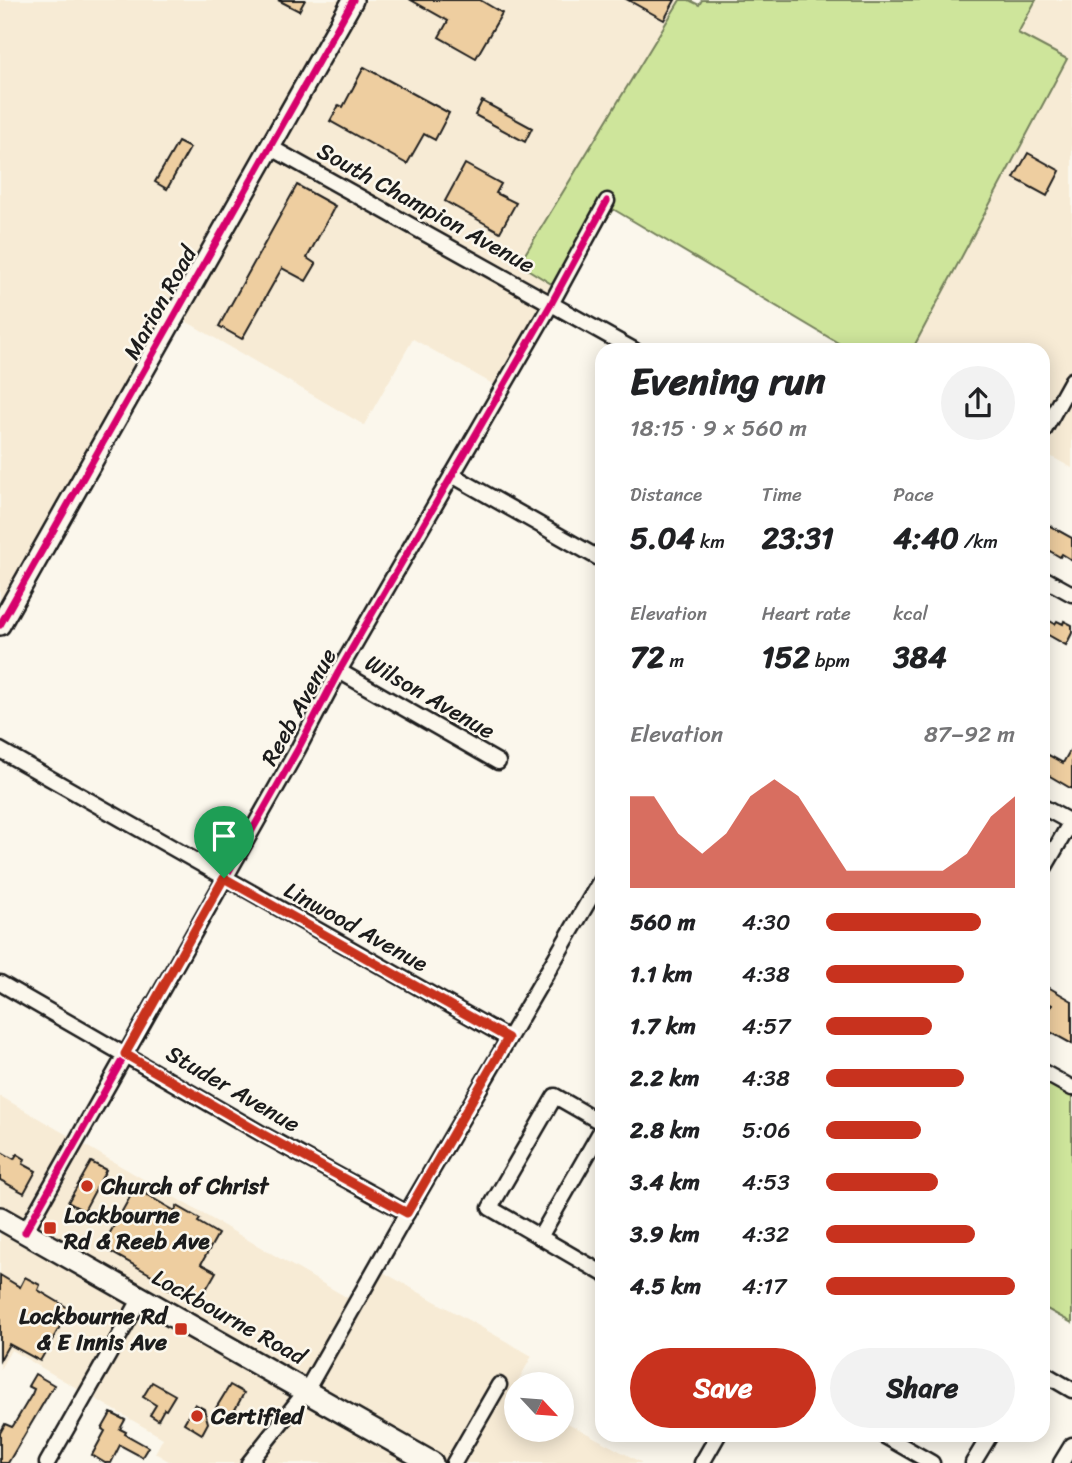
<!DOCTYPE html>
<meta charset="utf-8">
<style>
:root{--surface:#fff;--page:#f2f2f2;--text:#202124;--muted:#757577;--accent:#c8321e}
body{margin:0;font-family:Sriracha,sans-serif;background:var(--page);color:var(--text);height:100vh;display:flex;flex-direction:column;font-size:26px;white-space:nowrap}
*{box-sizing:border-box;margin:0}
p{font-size:23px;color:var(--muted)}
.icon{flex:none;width:38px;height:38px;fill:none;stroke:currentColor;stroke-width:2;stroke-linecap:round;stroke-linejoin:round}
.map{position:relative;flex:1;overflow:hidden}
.drawer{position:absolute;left:595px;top:343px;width:455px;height:1099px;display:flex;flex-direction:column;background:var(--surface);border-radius:21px;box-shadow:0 4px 18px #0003}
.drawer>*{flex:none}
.needle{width:46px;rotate:116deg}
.fabs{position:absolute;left:504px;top:1372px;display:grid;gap:14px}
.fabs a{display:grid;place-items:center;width:70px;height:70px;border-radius:50%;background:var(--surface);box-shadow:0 4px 18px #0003;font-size:35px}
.pin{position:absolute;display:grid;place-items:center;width:60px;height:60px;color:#fff;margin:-72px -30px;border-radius:50% 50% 50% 0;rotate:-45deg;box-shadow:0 0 7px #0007}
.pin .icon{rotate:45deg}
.round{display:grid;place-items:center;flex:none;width:74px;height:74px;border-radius:37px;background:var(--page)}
.summary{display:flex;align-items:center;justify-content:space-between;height:119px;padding:0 35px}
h1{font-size:38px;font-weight:700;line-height:52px}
.stats{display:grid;grid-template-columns:repeat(3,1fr);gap:10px;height:119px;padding:7px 35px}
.stats div{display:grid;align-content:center}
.stats b{font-size:30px;font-weight:700}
.stats small{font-size:19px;font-weight:400}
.stats p{font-size:19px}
.chart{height:196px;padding:14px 35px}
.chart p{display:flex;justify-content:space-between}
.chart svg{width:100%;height:126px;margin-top:7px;fill:var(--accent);opacity:.7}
.action{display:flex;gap:14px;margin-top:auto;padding:14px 35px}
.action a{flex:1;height:80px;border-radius:42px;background:var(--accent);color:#fff;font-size:28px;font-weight:700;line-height:80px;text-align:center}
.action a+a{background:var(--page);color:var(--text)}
ul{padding:0 35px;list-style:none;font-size:23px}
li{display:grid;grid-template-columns:112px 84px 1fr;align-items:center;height:52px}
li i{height:18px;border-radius:9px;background:var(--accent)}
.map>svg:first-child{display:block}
.built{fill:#f7ebd5}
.green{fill:#cee59b;stroke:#75805c;stroke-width:2}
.building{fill:#eecea0;stroke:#1c1c1c;stroke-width:2}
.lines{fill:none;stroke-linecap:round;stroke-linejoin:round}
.minor-casing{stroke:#1c1c1c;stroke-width:19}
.tertiary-casing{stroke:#1c1c1c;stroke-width:24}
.secondary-casing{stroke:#1c1c1c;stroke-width:26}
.minor{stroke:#fbf7ec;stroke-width:14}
.tertiary{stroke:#fbf7ec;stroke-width:19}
.secondary{stroke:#fbf7ec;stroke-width:21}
.cycleway-casing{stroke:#fbf7ec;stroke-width:11}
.cycleway{stroke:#d6006c;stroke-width:7}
.route-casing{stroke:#fff;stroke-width:14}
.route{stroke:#c8321e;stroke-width:9}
.poi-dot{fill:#c8321e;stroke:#fbf7ec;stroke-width:2.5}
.labels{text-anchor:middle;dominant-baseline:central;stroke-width:5;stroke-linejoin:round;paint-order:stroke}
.street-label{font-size:23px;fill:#1c1c1c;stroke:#fbf7ec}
.poi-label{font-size:23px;font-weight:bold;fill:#1c1c1c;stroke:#fbf7ec;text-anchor:start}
</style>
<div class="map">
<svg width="1072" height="1463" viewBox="0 0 1072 1463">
<rect width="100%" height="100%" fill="#fbf7ec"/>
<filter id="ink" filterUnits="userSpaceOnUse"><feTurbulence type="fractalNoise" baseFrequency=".0143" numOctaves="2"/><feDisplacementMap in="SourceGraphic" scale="14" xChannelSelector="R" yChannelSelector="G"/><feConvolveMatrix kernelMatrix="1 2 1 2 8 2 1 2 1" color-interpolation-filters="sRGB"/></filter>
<g filter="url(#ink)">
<g class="built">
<path d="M0,0H680L520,264L563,291L505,391L413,339L364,425L177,316L0,623Z"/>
<path d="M1036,0H1072V468L1043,452V350H912L1067,60L1018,33Z"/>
<path d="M0,1096L353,1301L374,1267L532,1356L512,1392L516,1395V1430H562V1420L642,1463H172L155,1453L163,1438L11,1350L0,1369Z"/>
</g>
<g class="green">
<path d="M680,0H689L699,5L702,0H1036L1018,33L1067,59L912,350H850L613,209L563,291L519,264Z"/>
<path d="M1043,1076L1072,1093V1323L1043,1307Z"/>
</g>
<g class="building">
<path d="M278,0H305L299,11Z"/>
<path d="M411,0H480L502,13L476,58L439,37L448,21Z"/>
<path d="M628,0H675L664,20Z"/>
<path d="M364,67L449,113L435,140L424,134L407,164L330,121L339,105L343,107Z"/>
<path d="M482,101L532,128L525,142L475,115Z"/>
<path d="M178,142L190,148L167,189L155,182Z"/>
<path d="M1028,153L1060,171L1047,196L1014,178Z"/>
<path d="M465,164L501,184L496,193L516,203L500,232L445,201Z"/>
<path d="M297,185L335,206L307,258L316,264L306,281L282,268L242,339L219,326Z"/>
<path d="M1043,522L1072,538V560L1062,554L1060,557L1043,547Z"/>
<path d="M1043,617L1055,624L1057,621L1063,624L1064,621L1072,625V633L1066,645L1043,632Z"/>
<path d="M1072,747V789L1043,772V752L1063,763Z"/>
<path d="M1043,984L1072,1001V1044L1043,1028V1021L1052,1005L1043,1000Z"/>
<path d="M0,1151L14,1159L17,1154L25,1159L23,1164L36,1171L24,1193L0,1180Z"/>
<path d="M91,1162L106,1170L84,1211L68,1202Z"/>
<path d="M135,1188L175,1211L177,1206L200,1219L198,1222L218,1234L201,1264L216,1272L197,1305L162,1285L164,1282L102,1247Z"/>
<path d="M0,1275L20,1287L25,1277L40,1285L38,1290L70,1309L40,1361L9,1344L0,1360Z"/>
<path d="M35,1374L54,1385L8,1463H0V1433L5,1424L12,1427L13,1426L32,1394L34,1389L28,1386Z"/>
<path d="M152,1382L175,1395L166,1410L164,1409L158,1420L150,1415L156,1405L143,1397Z"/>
<path d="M230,1385L244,1393L231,1417L216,1408Z"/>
<path d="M195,1404L204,1409L208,1423L202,1434L184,1423Z"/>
<path d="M111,1413L125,1420L120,1429L126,1432L125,1434L148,1447L142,1457L120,1445L111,1463H105L92,1455L105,1431L102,1429Z"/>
</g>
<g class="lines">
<g class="minor-casing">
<g id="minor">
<path d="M270,147L634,350"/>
<path d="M1043,432L1072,380"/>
<path d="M452,475L602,560"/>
<path d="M1043,578L1072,594"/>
<path d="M339,671L498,762"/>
<path d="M0,750L508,1038"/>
<path d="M1043,807L1072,823"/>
<path d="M1043,870L1072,820"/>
<path d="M0,983L264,1135L407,1213"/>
<path d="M1043,1072L1072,1088"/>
<path d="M602,1123L555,1096L490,1208L602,1273"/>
<path d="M25,1232L298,749L339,671L551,304L607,201"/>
<path d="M540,1237L602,1129"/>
<path d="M1043,1373L1072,1390"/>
<path d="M883,1435L932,1463"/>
<path d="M47,1463L141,1298"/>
<path d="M249,1463L306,1391L407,1213L602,878"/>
<path d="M454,1463L499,1385"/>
<path d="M702,1463L718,1435"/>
<path d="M973,1463L990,1435"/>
<path d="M1061,1463L1072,1445"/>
</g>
</g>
<g class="tertiary-casing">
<path id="tertiary" d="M0,625L353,0"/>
</g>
<g class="secondary-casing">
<path id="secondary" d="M0,1218L432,1463"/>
</g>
<use href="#minor" class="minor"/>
<use href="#tertiary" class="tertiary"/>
<use href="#secondary" class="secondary"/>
<g class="cycleway-casing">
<g id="cycleway">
<path d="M0,625L353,0"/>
<path d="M25,1232L298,749L339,671L551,304L607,201"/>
</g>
</g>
<use href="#cycleway" class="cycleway"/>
</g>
</g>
<g class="lines" filter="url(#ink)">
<g class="route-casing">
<path id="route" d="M224,878L508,1038L407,1213L264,1135L125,1054Z"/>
</g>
<use href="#route" class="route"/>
</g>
<g class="poi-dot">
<circle cx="87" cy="1186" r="7"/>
<rect x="43" y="1221" width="14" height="14" rx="3.5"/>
<rect x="174" y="1322" width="14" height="14" rx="3.5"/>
<circle cx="197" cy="1416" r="7"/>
</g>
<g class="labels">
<g class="street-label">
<text transform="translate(426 208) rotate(29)">South Champion Avenue</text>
<text transform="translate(160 303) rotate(-61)">Marion Road</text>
<text transform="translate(430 697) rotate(30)">Wilson Avenue</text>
<text transform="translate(299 707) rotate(-61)">Reeb Avenue</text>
<text transform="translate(356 927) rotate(29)">Linwood Avenue</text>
<text transform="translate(233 1089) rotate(30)">Studer Avenue</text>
<text transform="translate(229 1317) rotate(29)">Lockbourne Road</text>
</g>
<g class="poi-label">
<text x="101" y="1186">Church of Christ</text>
<text x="64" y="1215">Lockbourne<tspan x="64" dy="26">Rd &amp; Reeb Ave</tspan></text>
<text x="167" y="1316" text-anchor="end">Lockbourne Rd<tspan x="167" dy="26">&amp; E Innis Ave</tspan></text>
<text x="211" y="1416">Certified</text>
</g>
</g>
</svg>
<div class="fabs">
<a><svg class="needle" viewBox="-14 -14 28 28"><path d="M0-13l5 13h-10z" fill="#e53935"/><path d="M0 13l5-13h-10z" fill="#757577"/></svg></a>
</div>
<div class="pin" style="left:224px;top:878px;background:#1e9e55"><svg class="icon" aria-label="arrive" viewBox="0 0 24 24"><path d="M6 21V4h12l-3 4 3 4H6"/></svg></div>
<section class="drawer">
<div class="summary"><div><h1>Evening run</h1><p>18:15 · 9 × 560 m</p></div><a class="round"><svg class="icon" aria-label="share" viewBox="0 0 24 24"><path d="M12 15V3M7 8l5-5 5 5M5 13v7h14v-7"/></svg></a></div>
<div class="stats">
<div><p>Distance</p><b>5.04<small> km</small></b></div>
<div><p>Time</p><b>23:31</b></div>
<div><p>Pace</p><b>4:40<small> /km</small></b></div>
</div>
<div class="stats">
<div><p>Elevation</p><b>72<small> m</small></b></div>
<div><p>Heart rate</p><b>152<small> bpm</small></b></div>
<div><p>kcal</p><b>384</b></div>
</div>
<div class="chart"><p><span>Elevation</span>87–92 m</p>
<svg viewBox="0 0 160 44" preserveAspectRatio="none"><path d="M0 44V12L10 12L20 25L30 32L40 25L50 12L60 6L70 12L80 25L90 38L100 38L110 38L120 38L130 38L140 32L150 19L160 12V44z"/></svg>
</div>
<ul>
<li><b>560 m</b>4:30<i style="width:82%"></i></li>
<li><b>1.1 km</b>4:38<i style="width:73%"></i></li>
<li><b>1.7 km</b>4:57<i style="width:56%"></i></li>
<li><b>2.2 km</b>4:38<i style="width:73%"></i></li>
<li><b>2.8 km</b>5:06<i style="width:50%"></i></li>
<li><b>3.4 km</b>4:53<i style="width:59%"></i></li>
<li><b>3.9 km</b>4:32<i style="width:79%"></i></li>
<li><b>4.5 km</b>4:17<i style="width:100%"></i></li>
</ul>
<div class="action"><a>Save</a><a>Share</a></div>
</section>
</div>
